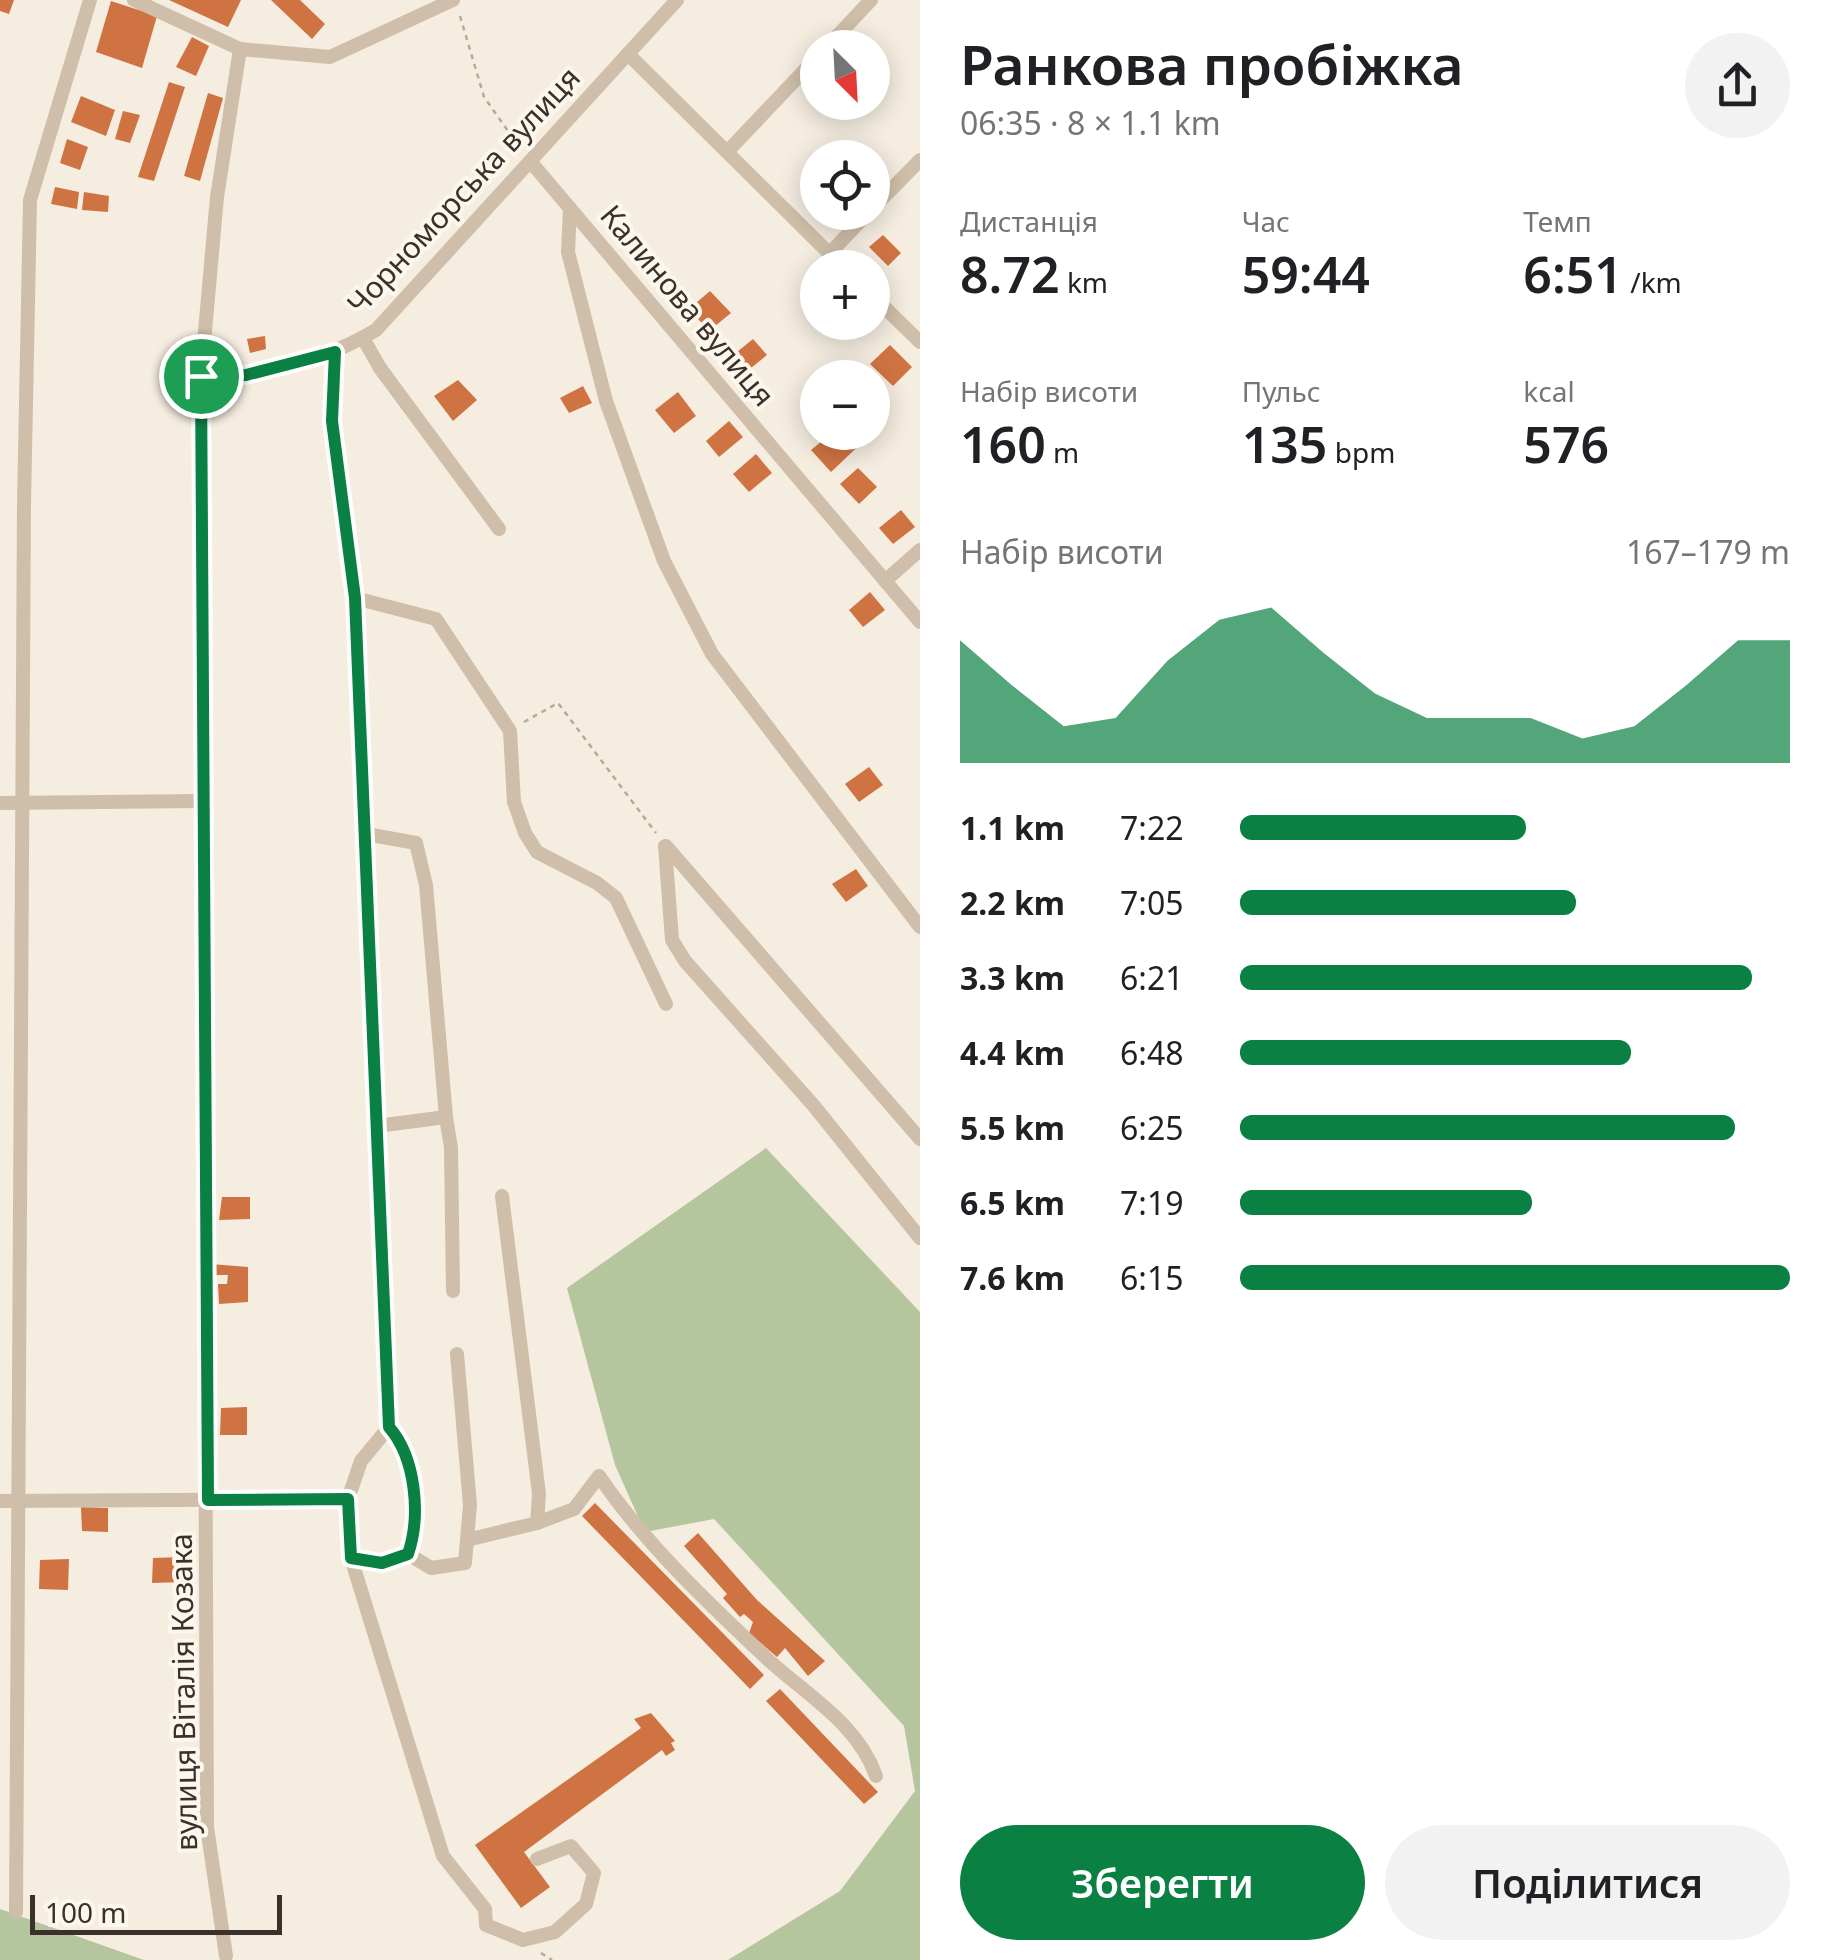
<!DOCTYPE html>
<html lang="uk">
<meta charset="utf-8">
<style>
:root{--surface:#fff;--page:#f2f2f2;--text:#202124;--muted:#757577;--accent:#0b8043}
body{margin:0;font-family:"Noto Sans",sans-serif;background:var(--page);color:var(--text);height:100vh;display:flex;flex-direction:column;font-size:38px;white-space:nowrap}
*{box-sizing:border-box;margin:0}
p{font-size:32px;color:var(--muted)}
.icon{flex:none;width:55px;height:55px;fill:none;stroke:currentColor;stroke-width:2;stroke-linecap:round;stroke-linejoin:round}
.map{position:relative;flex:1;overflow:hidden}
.side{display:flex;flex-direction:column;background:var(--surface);width:910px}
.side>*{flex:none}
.needle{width:65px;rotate:156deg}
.buttons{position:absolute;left:800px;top:30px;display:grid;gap:20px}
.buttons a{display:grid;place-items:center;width:90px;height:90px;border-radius:50%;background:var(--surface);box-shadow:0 5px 25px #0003;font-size:50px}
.scale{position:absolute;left:30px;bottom:25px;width:252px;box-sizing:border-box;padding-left:10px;border:5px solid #3c312a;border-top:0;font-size:28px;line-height:35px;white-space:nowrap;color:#3c312a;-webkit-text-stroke:8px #fcf7ed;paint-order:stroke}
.pin{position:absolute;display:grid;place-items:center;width:85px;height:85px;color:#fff;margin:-42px;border:5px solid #fff;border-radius:50%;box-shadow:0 2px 10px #0007}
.round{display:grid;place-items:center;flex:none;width:105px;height:105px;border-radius:52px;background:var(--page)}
.headline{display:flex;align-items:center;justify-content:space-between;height:170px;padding:0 40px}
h1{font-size:55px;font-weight:600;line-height:75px}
.stats{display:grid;grid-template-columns:repeat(3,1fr);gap:15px;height:170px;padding:10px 40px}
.stats div{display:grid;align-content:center}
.stats b{font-size:50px;font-weight:600}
.stats small{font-size:28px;font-weight:400}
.stats p{font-size:28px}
.chart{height:280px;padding:20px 40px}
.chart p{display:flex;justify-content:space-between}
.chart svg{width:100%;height:180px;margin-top:10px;fill:var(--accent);opacity:.7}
.cta{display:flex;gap:20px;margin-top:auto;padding:20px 40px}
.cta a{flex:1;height:115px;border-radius:60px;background:var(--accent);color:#fff;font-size:40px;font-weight:600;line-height:115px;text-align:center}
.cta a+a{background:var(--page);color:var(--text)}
ul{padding:0 40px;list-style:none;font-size:32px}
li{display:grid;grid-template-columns:160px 120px 1fr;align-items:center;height:75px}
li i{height:25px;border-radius:12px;background:var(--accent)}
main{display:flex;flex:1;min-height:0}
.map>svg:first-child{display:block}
.green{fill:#b5c69e}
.building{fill:#d07343}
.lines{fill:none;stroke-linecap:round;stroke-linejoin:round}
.path{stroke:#bba994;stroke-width:2.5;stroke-dasharray:5 5;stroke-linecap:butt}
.street{stroke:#cfbfaa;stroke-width:14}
.route-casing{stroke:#fff;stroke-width:20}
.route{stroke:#0b8043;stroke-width:12}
.labels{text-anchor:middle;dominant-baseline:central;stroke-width:8;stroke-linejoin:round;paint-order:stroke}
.street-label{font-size:30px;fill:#3c312a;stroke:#fcf7ed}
</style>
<main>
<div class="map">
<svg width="920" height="1960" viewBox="0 0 920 1960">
<rect width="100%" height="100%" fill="#f5ede0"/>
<g class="green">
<path d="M766,1148L920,1312V1960H728L840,1891L915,1791L904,1726L714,1519L645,1532L615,1465L567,1288Z"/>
<path d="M0,1909L144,1960H0Z"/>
</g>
<g class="building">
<path d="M0,0H14L9,14L0,11Z"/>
<path d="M169,0H241L228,27Z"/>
<path d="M271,0H300L325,24L312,39Z"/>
<path d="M111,1L157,16L142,68L96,52Z"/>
<path d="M192,37L209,46L196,76L176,67Z"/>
<path d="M169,82L185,87L154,181L138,177Z"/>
<path d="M208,93L223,98L200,181L184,176Z"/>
<path d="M81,96L115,110L106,136L71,122Z"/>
<path d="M123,111L140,115L130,143L115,139Z"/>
<path d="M67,139L88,147L80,170L60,163Z"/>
<path d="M55,187L79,192L77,209L51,204Z"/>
<path d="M84,192L109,196L108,212L82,210Z"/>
<path d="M883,235L901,253L888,266L869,247Z"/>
<path d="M710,291L731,313L709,331L689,309Z"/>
<path d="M265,336L266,349L250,353L247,339Z"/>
<path d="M753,339L767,355L746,372L732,356Z"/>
<path d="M890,345L912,367L893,386L870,364Z"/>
<path d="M458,380L477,400L453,421L434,396Z"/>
<path d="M583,386L592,403L569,413L560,398Z"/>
<path d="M678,392L696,416L674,433L655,410Z"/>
<path d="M729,421L743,437L719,457L706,441Z"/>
<path d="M854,432L869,436L831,472L811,450L832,433L841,443Z"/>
<path d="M756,454L772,473L749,492L733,474Z"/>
<path d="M858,468L877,487L859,504L840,484Z"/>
<path d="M901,510L915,527L893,544L879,528Z"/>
<path d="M870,592L885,610L863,627L849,610Z"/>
<path d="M869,767L883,785L859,802L845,784Z"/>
<path d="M856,869L868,886L846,902L832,884Z"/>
<path d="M222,1197H250V1219L219,1220Z"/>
<path d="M211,1264L248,1267V1302L219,1304L218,1284H227L228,1275H211Z"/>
<path d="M247,1407V1435H220L221,1408Z"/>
<path d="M595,1503L764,1675L750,1689L582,1516Z"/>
<path d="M81,1507L108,1508V1532L82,1531Z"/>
<path d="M698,1533L757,1600L825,1661L808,1676L785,1648L777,1657L749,1633L753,1622L744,1614L740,1617L723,1598L727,1594L684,1546Z"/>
<path d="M182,1557L183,1582L152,1583L153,1558Z"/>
<path d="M69,1559L68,1590L39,1589L40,1560Z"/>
<path d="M780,1689L878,1792L864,1804L766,1701Z"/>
<path d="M651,1713L675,1741L671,1743L675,1750L666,1756L662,1750L524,1852L550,1887L521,1908L475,1845L641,1728L634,1719Z"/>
</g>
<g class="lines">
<g class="path">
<path d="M460,16L484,97L520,148"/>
<path d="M524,722L558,703L656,833"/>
<path d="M541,1953L552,1960"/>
</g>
<g class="street">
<path d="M134,0L240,49L330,57L453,0"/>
<path d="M826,48L871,0"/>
<path d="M628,54L844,268"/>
<path d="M727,152L818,56"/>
<path d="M530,161L920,622"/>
<path d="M570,208L568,252L606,401L664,561L712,654L920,927"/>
<path d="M872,209L920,160"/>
<path d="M830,253L869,212"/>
<path d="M872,295L920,342"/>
<path d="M363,338L380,368L499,529"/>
<path d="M335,353L332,421L355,598L389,1427L361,1461L348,1499L351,1558L443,1856L485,1909L486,1925L523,1940L555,1932L586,1904L594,1873L571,1846L537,1859"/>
<path d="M201,376C262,375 323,362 376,330L677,0"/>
<path d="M885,581L920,550"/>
<path d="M355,598L436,619L510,731L514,802L525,833L537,852L597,883L616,898L666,1004"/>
<path d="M0,803L202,801"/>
<path d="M366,834L416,843L426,885L446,1117L377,1126"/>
<path d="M665,846L672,940L685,961L814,1106L920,1238"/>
<path d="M666,846L920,1139"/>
<path d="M446,1117L451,1148L453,1291"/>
<path d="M0,1501L348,1499"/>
<path d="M537,1523L574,1509L599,1476C644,1542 703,1598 761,1653C801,1692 857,1721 876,1776"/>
<path d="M467,1540L537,1523L539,1494L502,1196"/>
<path d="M408,1554L431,1568L465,1563L470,1505L457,1354"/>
<path d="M351,1558L382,1563L408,1554C421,1516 416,1458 389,1427"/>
<path d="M16,1912L24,505L30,200L90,0"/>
<path d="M226,1956L207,1827L201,376L217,197L240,49"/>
</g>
</g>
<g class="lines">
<g class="route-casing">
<path id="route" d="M335,352L332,421L355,598L389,1427C416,1458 421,1516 408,1554L382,1563L351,1558L348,1499L208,1500L201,376L246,375Z"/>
</g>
<use href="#route" class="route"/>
</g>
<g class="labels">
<g class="street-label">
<text transform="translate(463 190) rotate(-47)">Чорноморська вулиця</text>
<text transform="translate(688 305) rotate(50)">Калинова вулиця</text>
<text transform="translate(183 1692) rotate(-91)">вулиця Віталія Козака</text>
</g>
</g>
</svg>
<div class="buttons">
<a><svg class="needle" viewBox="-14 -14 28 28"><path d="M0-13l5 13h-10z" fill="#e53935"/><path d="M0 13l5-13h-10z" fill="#757577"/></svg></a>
<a><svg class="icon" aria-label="locate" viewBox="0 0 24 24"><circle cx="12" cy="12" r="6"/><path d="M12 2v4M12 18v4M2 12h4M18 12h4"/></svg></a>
<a>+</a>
<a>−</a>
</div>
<div class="scale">100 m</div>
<div class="pin" style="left:201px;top:376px;background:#1e9e55"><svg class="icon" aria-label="arrive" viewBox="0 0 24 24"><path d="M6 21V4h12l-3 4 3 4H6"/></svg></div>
</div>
<section class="side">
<div class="headline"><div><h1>Ранкова пробіжка</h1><p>06:35 · 8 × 1.1 km</p></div><a class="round"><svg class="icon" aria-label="share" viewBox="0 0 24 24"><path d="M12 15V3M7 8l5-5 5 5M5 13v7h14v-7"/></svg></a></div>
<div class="stats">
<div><p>Дистанція</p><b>8.72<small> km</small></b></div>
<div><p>Час</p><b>59:44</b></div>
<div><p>Темп</p><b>6:51<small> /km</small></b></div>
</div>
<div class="stats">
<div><p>Набір висоти</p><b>160<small> m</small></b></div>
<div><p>Пульс</p><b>135<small> bpm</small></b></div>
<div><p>kcal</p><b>576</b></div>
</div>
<div class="chart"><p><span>Набір висоти</span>167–179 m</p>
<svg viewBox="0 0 160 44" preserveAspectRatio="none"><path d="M0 44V14L10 25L20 35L30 33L40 19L50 9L60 6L70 17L80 27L90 33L100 33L110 33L120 38L130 35L140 25L150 14L160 14V44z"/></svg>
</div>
<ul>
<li><b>1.1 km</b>7:22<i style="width:52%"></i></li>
<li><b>2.2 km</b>7:05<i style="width:61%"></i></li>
<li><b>3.3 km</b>6:21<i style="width:93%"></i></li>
<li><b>4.4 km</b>6:48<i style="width:71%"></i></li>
<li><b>5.5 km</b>6:25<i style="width:90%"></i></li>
<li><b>6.5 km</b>7:19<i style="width:53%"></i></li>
<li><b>7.6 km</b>6:15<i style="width:100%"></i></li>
</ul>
<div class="cta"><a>Зберегти</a><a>Поділитися</a></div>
</section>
</main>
